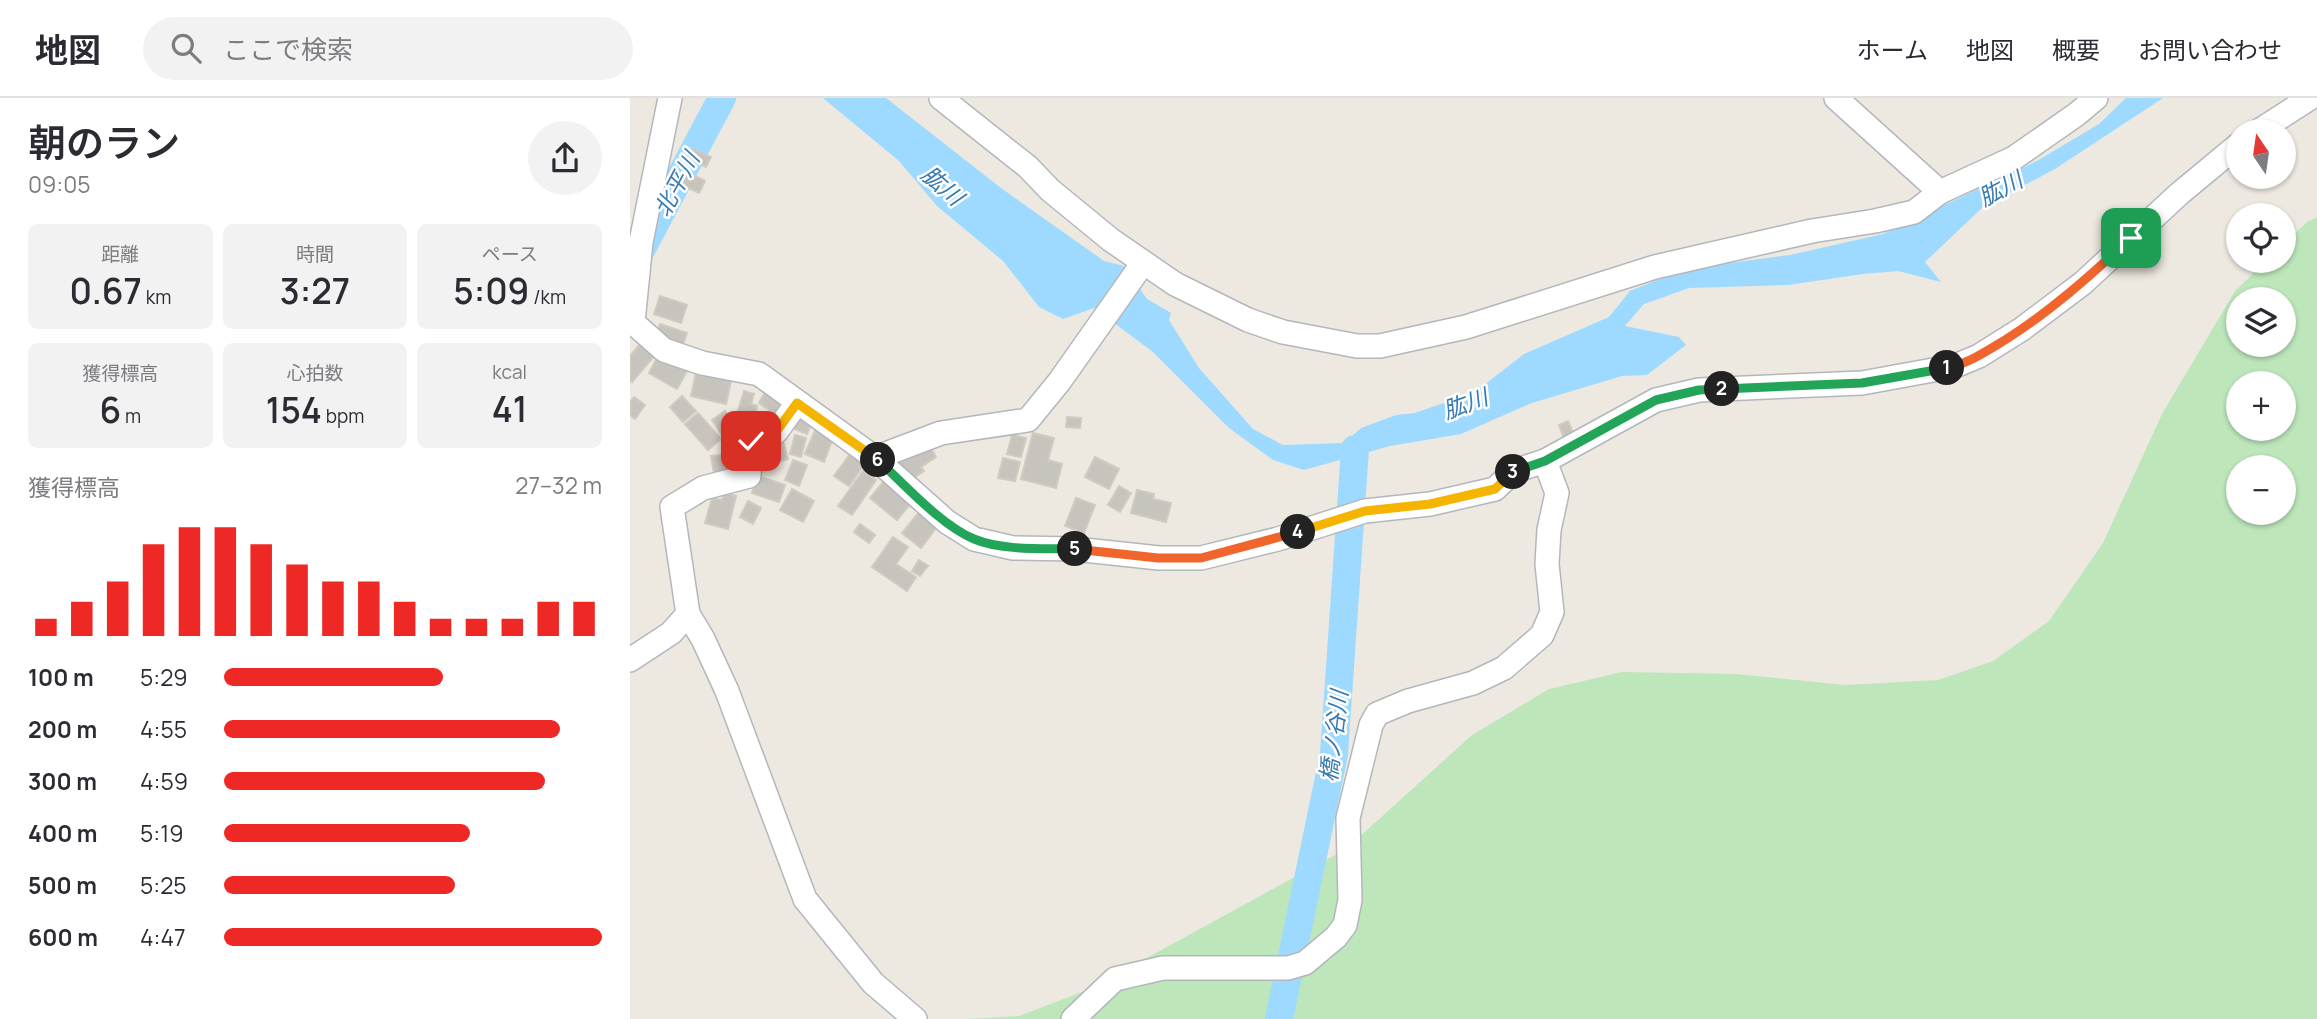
<!DOCTYPE html>
<html lang="ja">
<meta charset="utf-8">
<style>
:root{--surface:#fff;--page:#f2f2f3;--text:#2b2b33;--muted:#7c7c81;--line:#e1e1e2;--accent:#ee2925}
body{margin:0;font-family:Manrope,"Noto Sans JP",sans-serif;background:var(--page);color:var(--text);height:100vh;display:flex;flex-direction:column;font-size:26px;white-space:nowrap}
*{box-sizing:border-box;margin:0}
p{font-size:23px;color:var(--muted)}
.icon{flex:none;width:38px;height:38px;fill:none;stroke:currentColor;stroke-width:2;stroke-linecap:round;stroke-linejoin:round}
.map{position:relative;flex:1;overflow:hidden}
.sheet{display:flex;flex-direction:column;background:var(--surface);width:630px}
.sheet>*{flex:none}
.needle{width:46px;rotate:347deg}
.fabs{position:absolute;left:1596px;top:21px;display:grid;gap:14px}
.fabs a{display:grid;place-items:center;width:70px;height:70px;border-radius:50%;background:var(--surface);box-shadow:0 2px 5px #0004;font-size:35px}
.pin{position:absolute;display:grid;place-items:center;width:60px;height:60px;color:#fff;margin:-30px;border-radius:14px;box-shadow:0 4px 10px #0006}
.km{position:absolute;width:35px;height:35px;margin:-18px;border-radius:50%;background:#222;color:#fff;font-size:19px;line-height:35px;text-align:center}
.round{display:grid;place-items:center;flex:none;width:74px;height:74px;border-radius:37px;background:var(--page)}
.summary{display:flex;align-items:center;justify-content:space-between;height:119px;padding:0 28px}
h1{font-size:38px;font-weight:600;line-height:52px}
.metrics{display:grid;grid-template-columns:repeat(3,1fr);gap:10px;height:119px;padding:7px 28px}
.metrics div{display:grid;align-content:center;border-radius:10px;background:var(--page);text-align:center}
.metrics b{font-size:35px;font-weight:600}
.metrics small{font-size:19px;font-weight:400}
.metrics p{font-size:19px}
.chart{height:196px;padding:14px 28px}
.chart p{display:flex;justify-content:space-between}
.chart svg{width:100%;height:126px;margin-top:7px;stroke:var(--accent);stroke-width:6}
ul{padding:0 28px;list-style:none;font-size:23px}
li{display:grid;grid-template-columns:112px 84px 1fr;align-items:center;height:52px}
li i{height:18px;border-radius:9px;background:var(--accent)}
header{display:flex;align-items:center;gap:42px;box-sizing:border-box;height:98px;padding:0 35px;background:var(--surface);border-bottom:2px solid var(--line)}
header strong{font-size:33px}
nav{display:flex;gap:38px;margin-inline-start:auto;font-size:24px}
.search{width:490px;height:63px;background:var(--page);display:flex;align-items:center;gap:18px;box-sizing:border-box;padding:0 24px;border-radius:38px;color:var(--muted);font-size:26px}
main{display:flex;flex:1;min-height:0}
.map>svg:first-child{display:block}
.green{fill:#bde6bb;fill-rule:evenodd}
.water{fill:#9edaff}
.lines{fill:none;stroke-linecap:round;stroke-linejoin:round}
.river{stroke:#9edaff;stroke-width:28}
.building{fill:#c7c4bd;stroke:#d1cabe;stroke-width:2}
.minor-casing{stroke:#b3b7bc;stroke-width:26}
.minor{stroke:#fff;stroke-width:23}
.split-1-casing{stroke:#fff;stroke-width:14}
.split-2-casing{stroke:#fff;stroke-width:14}
.split-3-casing{stroke:#fff;stroke-width:14}
.split-4-casing{stroke:#fff;stroke-width:14}
.split-5-casing{stroke:#fff;stroke-width:14}
.split-6-casing{stroke:#fff;stroke-width:14}
.split-7-casing{stroke:#fff;stroke-width:14}
.split-1{stroke:#f0652b;stroke-width:9}
.split-2{stroke:#22a559;stroke-width:9}
.split-3{stroke:#22a559;stroke-width:9}
.split-4{stroke:#f5b400;stroke-width:9}
.split-5{stroke:#f0652b;stroke-width:9}
.split-6{stroke:#22a559;stroke-width:9}
.split-7{stroke:#f5b400;stroke-width:9}
.labels{text-anchor:middle;dominant-baseline:central;stroke-width:5;stroke-linejoin:round;paint-order:stroke}
.water-label{font-size:23px;font-style:italic;fill:#397bb3;stroke:#fff}
</style>
<header>
<strong>地図</strong>
<div class="search"><svg class="icon" aria-label="search" viewBox="0 0 24 24"><circle cx="10" cy="10" r="6"/><path d="M15 15l6 6"/></svg>ここで検索</div>
<nav><a>ホーム</a><a>地図</a><a>概要</a><a>お問い合わせ</a></nav>
</header>
<main>
<section class="sheet">
<div class="summary"><div><h1>朝のラン</h1><p>09:05</p></div><a class="round"><svg class="icon" aria-label="share" viewBox="0 0 24 24"><path d="M12 15V3M7 8l5-5 5 5M5 13v7h14v-7"/></svg></a></div>
<div class="metrics">
<div><p>距離</p><b>0.67<small> km</small></b></div>
<div><p>時間</p><b>3:27</b></div>
<div><p>ペース</p><b>5:09<small> /km</small></b></div>
</div>
<div class="metrics">
<div><p>獲得標高</p><b>6<small> m</small></b></div>
<div><p>心拍数</p><b>154<small> bpm</small></b></div>
<div><p>kcal</p><b>41</b></div>
</div>
<div class="chart"><p><span>獲得標高</span>27–32 m</p>
<svg viewBox="0 0 160 44" preserveAspectRatio="none"><path d="M5 44V38M15 44V32M25 44V25M35 44V12M45 44V6M55 44V6M65 44V12M75 44V19M85 44V25M95 44V25M105 44V32M115 44V38M125 44V38M135 44V38M145 44V32M155 44V32"/></svg>
</div>
<ul>
<li><b>100 m</b>5:29<i style="width:58%"></i></li>
<li><b>200 m</b>4:55<i style="width:89%"></i></li>
<li><b>300 m</b>4:59<i style="width:85%"></i></li>
<li><b>400 m</b>5:19<i style="width:65%"></i></li>
<li><b>500 m</b>5:25<i style="width:61%"></i></li>
<li><b>600 m</b>4:47<i style="width:100%"></i></li>
</ul>
</section>
<div class="map">
<svg width="1687" height="921" viewBox="0 0 1687 921">
<rect width="100%" height="100%" fill="#ede9e0"/>
<path class="green" d="M1687,119V921H337L389,918L460,891L716,751L842,637L919,591L992,574L1107,576L1215,587L1308,582L1363,563L1419,523L1473,445L1532,316L1605,193L1636,163H1654V146L1677,124ZM1608,201H1654V247H1608ZM1608,285H1654V331H1608ZM1608,369H1654V415H1608Z"/>
<path class="water" d="M193,0H256L371,90L474,163L494,168L517,201L541,215L539,222L569,270L623,331L653,347L714,345L731,330L766,317L785,315L845,294L894,256L979,219L1000,193L1055,171L1160,157L1253,136L1407,63L1469,26L1496,0H1533L1425,71L1353,109L1295,164L1311,184L1268,173L1233,176L1158,187L1059,190L1014,206L995,228L1049,239L1056,247L1017,277L992,278L902,305L831,336L760,348L674,372L643,362L599,330L523,254L464,210L433,221L409,209L373,163L307,108L269,63Z"/>
<g class="lines">
<g class="river">
<path d="M10,154L92,0"/>
<path d="M649,921L704,656L725,351"/>
</g>
</g>
<g class="building">
<path d="M62,51L81,59L76,69L58,61Z"/>
<path d="M57,74L75,83L69,95L51,87Z"/>
<path d="M30,198L57,207L51,225L24,216Z"/>
<path d="M30,226L57,235L52,249L25,240Z"/>
<path d="M11,245L25,257L2,284L0,282V258Z"/>
<path d="M29,256L57,273L47,291L19,275Z"/>
<path d="M66,275L101,283L96,306L61,298Z"/>
<path d="M137,291L158,304L149,318L129,305Z"/>
<path d="M114,293L124,296L121,306L127,308L122,328L105,323Z"/>
<path d="M52,298L66,313L53,324L40,309Z"/>
<path d="M4,299L15,307L5,321L0,317V304Z"/>
<path d="M95,313L110,335L97,344L82,322Z"/>
<path d="M68,315L91,341L78,352L55,326Z"/>
<path d="M168,315L183,321L177,336L162,330Z"/>
<path d="M437,319L451,320L450,330L436,329Z"/>
<path d="M938,323L943,335L933,338L929,327Z"/>
<path d="M186,330L204,337L194,364L175,356Z"/>
<path d="M403,335L424,340L418,362L432,366L426,390L391,381Z"/>
<path d="M165,337L176,340L171,359L160,356Z"/>
<path d="M382,337L396,340L391,359L377,356Z"/>
<path d="M152,340L158,361L129,369L124,348Z"/>
<path d="M298,346L306,359L291,369L294,373L277,384L266,367Z"/>
<path d="M110,348L115,370L104,377L99,350Z"/>
<path d="M221,355L235,365L219,388L204,378Z"/>
<path d="M92,357L94,371L100,370L101,378L85,381L81,358Z"/>
<path d="M465,359L489,371L479,391L455,379Z"/>
<path d="M373,360L390,364L385,383L368,380Z"/>
<path d="M163,362L177,367L169,388L155,382Z"/>
<path d="M233,373L246,382L222,417L208,408Z"/>
<path d="M127,378L155,387L149,404L122,395Z"/>
<path d="M255,382L282,404L267,422L240,400Z"/>
<path d="M489,388L501,395L490,414L478,407Z"/>
<path d="M162,391L184,403L173,424L150,412Z"/>
<path d="M507,392L524,396L523,401L541,405L536,424L501,415Z"/>
<path d="M94,394L106,398L98,431L75,425L82,400L92,402Z"/>
<path d="M446,400L465,407L454,435L435,428Z"/>
<path d="M118,403L131,410L123,426L110,419Z"/>
<path d="M291,412L309,426L291,450L272,435Z"/>
<path d="M230,426L245,437L239,445L224,434Z"/>
<path d="M263,439L278,449L266,466L286,479L277,493L242,469Z"/>
<path d="M289,462L298,468L290,478L282,473Z"/>
</g>
<g class="lines">
<g class="minor-casing">
<g id="minor">
<path d="M311,0L398,69L420,92L481,142L545,186L618,222L653,234L727,248H750L836,229L1025,169L1182,133L1245,123L1284,114L1310,94L1384,60L1447,16L1466,0"/>
<path d="M1206,0L1310,94"/>
<path d="M1629,33L1680,0"/>
<path d="M0,222L34,252L72,265L129,276L245,360L317,424L344,441L383,450L445,451L529,460H571L648,441L735,413L800,406L865,391L884,373L915,363L1026,302L1069,292L1232,285L1325,268L1349,258L1392,231L1453,185L1549,96L1608,47"/>
<path d="M3,224L11,144L40,0"/>
<path d="M167,305L146,334L121,343L119,378L73,390L42,409L58,516L73,541L97,593L175,801L243,885L285,921"/>
<path d="M245,360L311,335L398,322L429,284L513,165"/>
<path d="M0,562L41,535L58,516"/>
<path d="M443,921L485,881L533,870H658L675,865L706,839L715,827L720,802L718,720L741,627L747,616L778,603L843,585L874,570L912,537L922,514L917,466L919,432L927,395L915,363"/>
</g>
</g>
<use href="#minor" class="minor"/>
</g>
<g class="lines">
<g class="split-1-casing">
<path id="split-1" d="M1317,270C1339,265 1357,253 1375,242C1421,213 1461,177 1501,140"/>
</g>
<g class="split-2-casing">
<path id="split-2" d="M1092,291L1232,285L1317,270"/>
</g>
<g class="split-3-casing">
<path id="split-3" d="M883,374L915,363L1026,302L1069,292L1092,291"/>
</g>
<g class="split-4-casing">
<path id="split-4" d="M668,434L735,413L800,406L865,391L883,374"/>
</g>
<g class="split-5-casing">
<path id="split-5" d="M445,451L528,460H571L668,434"/>
</g>
<g class="split-6-casing">
<path id="split-6" d="M248,362C274,386 312,428 344,441C373,453 414,450 445,451"/>
</g>
<g class="split-7-casing">
<path id="split-7" d="M121,343L146,334L167,305L248,362"/>
</g>
<use href="#split-1" class="split-1"/>
<use href="#split-2" class="split-2"/>
<use href="#split-3" class="split-3"/>
<use href="#split-4" class="split-4"/>
<use href="#split-5" class="split-5"/>
<use href="#split-6" class="split-6"/>
<use href="#split-7" class="split-7"/>
</g>
<g class="labels">
<g class="water-label">
<text transform="translate(46 86) rotate(-62)">北平川</text>
<text transform="translate(313 87) rotate(41)">肱川</text>
<text transform="translate(1370 90) rotate(-28)">肱川</text>
<text transform="translate(835 305) rotate(-20)">肱川</text>
<text transform="translate(703 638) rotate(-83)">橋ノ谷川</text>
</g>
</g>
</svg>
<div class="fabs">
<a><svg class="needle" viewBox="-14 -14 28 28"><path d="M0-13l5 13h-10z" fill="#e53935"/><path d="M0 13l5-13h-10z" fill="#7c7c81"/></svg></a>
<a><svg class="icon" aria-label="locate" viewBox="0 0 24 24"><circle cx="12" cy="12" r="6"/><path d="M12 2v4M12 18v4M2 12h4M18 12h4"/></svg></a>
<a><svg class="icon" aria-label="layers" viewBox="0 0 24 24"><path d="M12 4l9 5-9 5-9-5zM3 14l9 5 9-5"/></svg></a>
<a>+</a>
<a>−</a>
</div>
<div class="pin" style="left:1501px;top:140px;background:#1e9e55"><svg class="icon" aria-label="arrive" viewBox="0 0 24 24"><path d="M6 21V4h12l-3 4 3 4H6"/></svg></div>
<div class="pin" style="left:121px;top:343px;background:#d93025"><svg class="icon" aria-label="check" viewBox="0 0 24 24"><path d="M5 12l5 5 9-10"/></svg></div>
<b class="km" style="left:1317px;top:270px">1</b>
<b class="km" style="left:1092px;top:291px">2</b>
<b class="km" style="left:883px;top:374px">3</b>
<b class="km" style="left:668px;top:434px">4</b>
<b class="km" style="left:445px;top:451px">5</b>
<b class="km" style="left:248px;top:362px">6</b>
</div>
</main>
